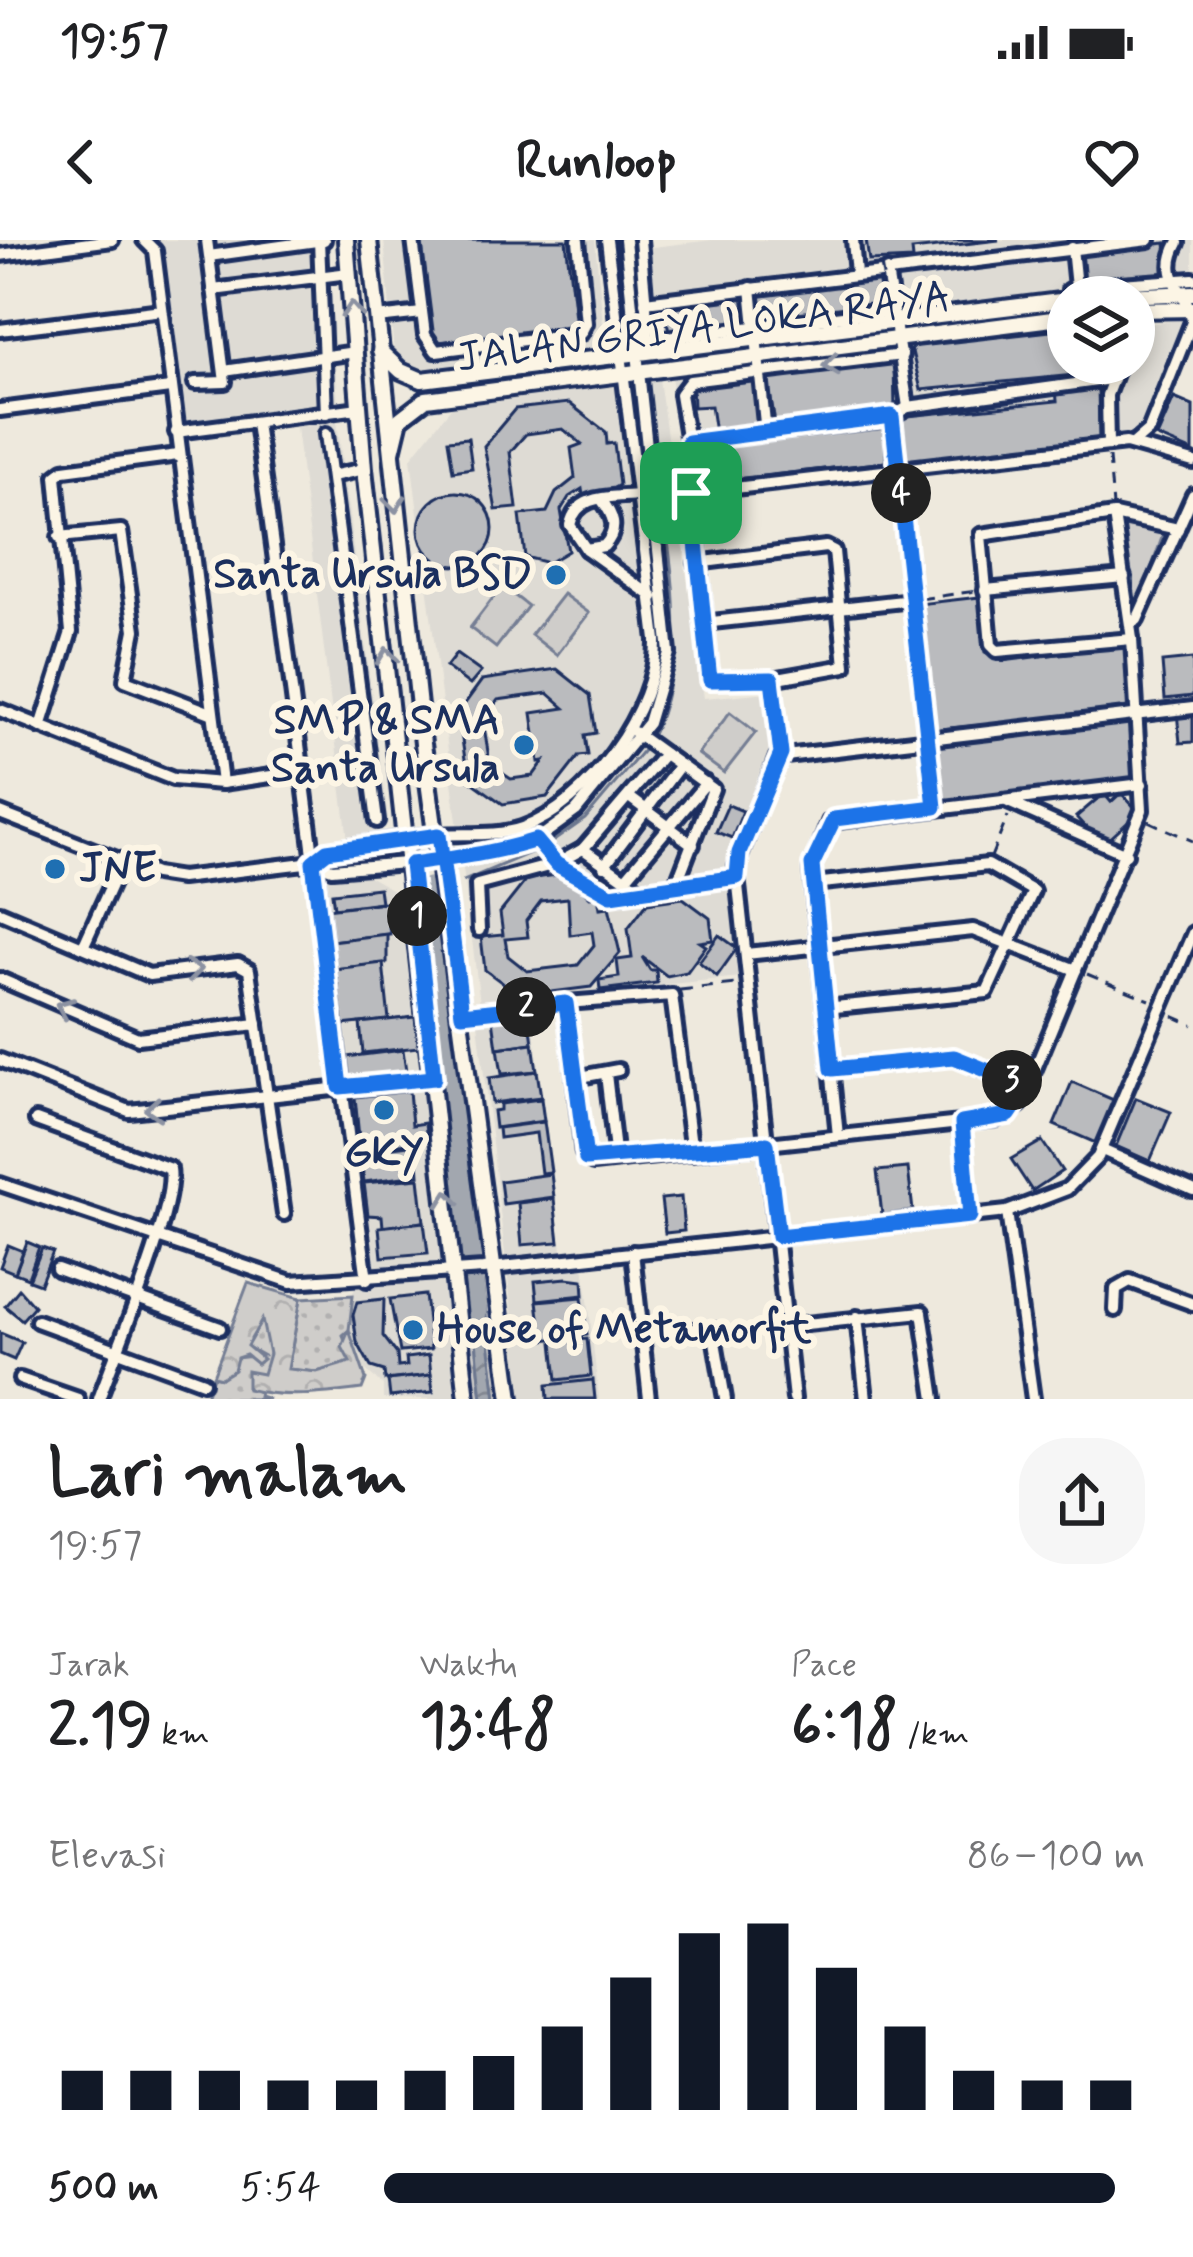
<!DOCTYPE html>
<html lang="id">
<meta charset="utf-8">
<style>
:root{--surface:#fff;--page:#f6f6f6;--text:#202124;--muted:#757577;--accent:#111827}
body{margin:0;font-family:Mynerve,sans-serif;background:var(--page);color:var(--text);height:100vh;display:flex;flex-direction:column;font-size:45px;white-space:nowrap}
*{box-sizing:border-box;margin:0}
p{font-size:39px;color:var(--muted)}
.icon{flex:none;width:66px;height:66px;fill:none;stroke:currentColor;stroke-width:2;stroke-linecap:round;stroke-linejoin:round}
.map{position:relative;height:1159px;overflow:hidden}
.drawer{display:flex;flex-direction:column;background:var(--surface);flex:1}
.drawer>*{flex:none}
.fabs{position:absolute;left:1047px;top:36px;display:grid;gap:24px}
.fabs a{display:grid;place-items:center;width:108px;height:108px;border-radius:50%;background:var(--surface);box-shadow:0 6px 18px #0003;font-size:60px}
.pin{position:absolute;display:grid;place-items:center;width:102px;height:102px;color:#fff;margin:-51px;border-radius:24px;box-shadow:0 6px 18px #0006}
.km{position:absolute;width:60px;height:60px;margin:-30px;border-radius:50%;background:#222;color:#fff;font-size:33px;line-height:60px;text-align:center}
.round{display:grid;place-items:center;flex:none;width:126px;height:126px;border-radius:48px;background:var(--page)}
.headline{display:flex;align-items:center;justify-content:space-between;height:204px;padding:0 48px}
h1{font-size:66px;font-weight:800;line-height:90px}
.metrics{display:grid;grid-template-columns:repeat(3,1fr);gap:18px;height:204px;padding:12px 48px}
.metrics div{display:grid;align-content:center}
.metrics b{font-size:60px;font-weight:800}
.metrics small{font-size:33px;font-weight:400}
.metrics p{font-size:33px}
.chart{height:336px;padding:24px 48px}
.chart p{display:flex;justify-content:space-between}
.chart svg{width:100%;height:216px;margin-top:12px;stroke:var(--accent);stroke-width:6}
ul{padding:0 48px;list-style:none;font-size:39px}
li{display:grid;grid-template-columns:192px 144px 1fr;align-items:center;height:90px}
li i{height:30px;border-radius:15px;background:var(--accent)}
.status{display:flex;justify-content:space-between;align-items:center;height:84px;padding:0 60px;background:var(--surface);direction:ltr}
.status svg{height:33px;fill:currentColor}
header{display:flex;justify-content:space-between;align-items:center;height:156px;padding:0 48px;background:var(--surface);font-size:54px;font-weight:800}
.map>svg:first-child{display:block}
.built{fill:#dedbd4}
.grass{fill:url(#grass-dots);stroke:#757e94;stroke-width:3}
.forest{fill:url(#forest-crowns);stroke:#757e94;stroke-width:3}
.green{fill:#cfcdca;stroke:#757e94;stroke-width:3}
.water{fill:url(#water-waves);stroke:#6c778f;stroke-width:3}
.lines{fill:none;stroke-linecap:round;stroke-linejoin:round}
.stream{stroke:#6c778f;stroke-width:3}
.river{stroke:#a2a7af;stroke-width:21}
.building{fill:#babbbe;stroke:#1b2f5e;stroke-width:3;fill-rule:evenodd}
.minor-casing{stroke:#1b2f5e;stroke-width:20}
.major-casing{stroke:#1b2f5e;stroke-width:22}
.path{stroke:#1b2f5e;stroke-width:3;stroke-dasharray:12 9;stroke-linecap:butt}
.minor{stroke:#fcf5e5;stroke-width:10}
.major{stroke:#fcf5e5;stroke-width:14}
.path-bridge{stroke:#1b2f5e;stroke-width:3;stroke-dasharray:12 9;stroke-linecap:butt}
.oneway{stroke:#8c92a2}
.route-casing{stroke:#fff;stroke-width:24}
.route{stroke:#1a73e8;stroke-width:15}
.poi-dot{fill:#1f6fb2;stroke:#fcf5e5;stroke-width:4.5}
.labels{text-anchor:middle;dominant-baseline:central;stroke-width:12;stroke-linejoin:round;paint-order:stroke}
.street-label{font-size:42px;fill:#1b2f5e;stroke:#fcf5e5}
.poi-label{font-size:42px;font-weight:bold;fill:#1b2f5e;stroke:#fcf5e5;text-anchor:end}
</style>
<div class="status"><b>19:57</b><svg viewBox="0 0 49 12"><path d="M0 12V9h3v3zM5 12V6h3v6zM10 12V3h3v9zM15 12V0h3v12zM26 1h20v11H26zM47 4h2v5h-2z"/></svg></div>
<header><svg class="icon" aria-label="back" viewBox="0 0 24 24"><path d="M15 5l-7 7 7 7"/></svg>Runloop<svg class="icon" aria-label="heart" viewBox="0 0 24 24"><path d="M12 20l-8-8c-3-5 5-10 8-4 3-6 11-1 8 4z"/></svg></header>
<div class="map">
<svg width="1193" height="1159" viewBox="0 0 1193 1159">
<defs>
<pattern id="grass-dots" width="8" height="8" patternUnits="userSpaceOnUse" patternTransform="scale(3)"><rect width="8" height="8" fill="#cfcdca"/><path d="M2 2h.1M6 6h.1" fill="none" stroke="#b1b0b0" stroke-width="1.8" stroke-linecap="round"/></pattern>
<pattern id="forest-crowns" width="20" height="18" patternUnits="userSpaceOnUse" patternTransform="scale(3)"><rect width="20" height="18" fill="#cfcdca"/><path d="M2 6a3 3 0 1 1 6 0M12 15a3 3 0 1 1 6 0" fill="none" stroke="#b1b0b0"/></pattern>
<pattern id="water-waves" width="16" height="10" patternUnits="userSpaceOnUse" patternTransform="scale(3)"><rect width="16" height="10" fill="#a2a7af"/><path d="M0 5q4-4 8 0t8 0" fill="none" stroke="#838892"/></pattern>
</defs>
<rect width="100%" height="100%" fill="#eee9dd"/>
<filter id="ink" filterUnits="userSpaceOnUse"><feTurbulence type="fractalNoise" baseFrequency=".00833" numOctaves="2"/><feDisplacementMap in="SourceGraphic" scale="24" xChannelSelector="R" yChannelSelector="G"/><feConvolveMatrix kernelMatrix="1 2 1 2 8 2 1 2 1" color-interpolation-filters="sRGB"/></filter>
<g filter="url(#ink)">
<g class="built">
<path d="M158,0H328L338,166L186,186Z"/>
<path d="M384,0H595L606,116L413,130L394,114Z"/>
<path d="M712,0H1193V47L1077,54L647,106L636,9Z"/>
<path d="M1181,80L1193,82V104L1153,195L686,246L671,135L1068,92V123H1134V85Z"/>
<path d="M659,139L704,458L770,452L777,503L729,619L741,737L530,758L564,1026L584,1024L599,1159H522L477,775L480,763L411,218L453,165Z"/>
<path d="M337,181L388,583L369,598L348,600L296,187Z"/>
<path d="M368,636L393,650L401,674L427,839L461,1159H383V1145L361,1126L349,1095L353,1052L372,1024L322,637Z"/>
</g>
<g class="grass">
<path d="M477,1035L491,1040L504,1159H496L481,1042L470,1044L482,1159H476L463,1041Z"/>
<path d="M353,1055L349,1090L343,1095L351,1122L317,1132L288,1129L301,1058Z"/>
<path d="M262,1080L267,1085L269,1114L259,1156L269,1159H205L213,1136L221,1138L236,1118L262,1115L246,1106Z"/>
</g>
<path class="forest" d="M248,1043L301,1058L288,1129L317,1132L350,1122L342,1107L349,1090L366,1139L362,1149C323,1154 284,1159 247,1149V1131L263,1134L269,1114L262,1080L247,1106L263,1119L257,1124L246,1115L237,1118L234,1130L221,1138L213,1136Z"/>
<g class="green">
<path d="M1119,277L1165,289L1134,378Z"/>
<path d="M502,346L528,366L496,408L470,388Z"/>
<path d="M563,354L589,373L557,415L531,395Z"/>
<path d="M730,472L756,492L724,533L698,514Z"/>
</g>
<path class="water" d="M482,1042L496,1159H482L470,1043Z"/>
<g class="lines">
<g class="stream">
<path d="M631,0L638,76"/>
<path d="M651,191C664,293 697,402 651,499"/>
<path d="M548,605L585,579L646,507"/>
<path d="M464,641L539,609"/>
</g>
<path class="river" d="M429,648L476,1071"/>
</g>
<g class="building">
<path d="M419,0H566L576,86L432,103Z"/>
<path d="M866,0H999L912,10L913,19L869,21Z"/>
<path d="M1166,3L1169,33L1085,42L1082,12Z"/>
<path d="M878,37L883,68L762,81L759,52Z"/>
<path d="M746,54L750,83L670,95L663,64Z"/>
<path d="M1068,89V123H1109L1105,132L921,150L911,107Z"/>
<path d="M894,122L895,170L775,183L767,136Z"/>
<path d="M755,138L760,186L715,193L711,166L693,167L692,144Z"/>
<path d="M1098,145L1099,198L904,221L898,177L1057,161L1056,149Z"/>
<path d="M1174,158L1193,166V212L1157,197Z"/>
<path d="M569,163L606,192L607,204L614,203L619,245L598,257L583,255L582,249L569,257L561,270L568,311L548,323L525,317L520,275L547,272L556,253L575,238L571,208L582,204L563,189L526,194L510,212L517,268L496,270L484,206L515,169Z"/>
<path d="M885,188L886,222L708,242L701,209Z"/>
<path d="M468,198L472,228L453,231L448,200Z"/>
<circle cx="456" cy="289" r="37"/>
<path d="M980,357L985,412L1003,421L1127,405L1130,470L931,490L918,364Z"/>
<path d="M456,414L481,432L470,445L446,427Z"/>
<path d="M1193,419V456L1165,459L1162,422Z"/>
<path d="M557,429L590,455L596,493L585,495L588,515L579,516L547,557L503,564L468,539L458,473L482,440ZM548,453L565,468L532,473L539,522L544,521L533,536L511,539L490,525L483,480L498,460Z"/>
<path d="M1193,471V502L1180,503L1177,472Z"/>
<path d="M1128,479L1139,542L938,562L931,504L937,497Z"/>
<path d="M1121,553L1139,572L1106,602L1097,600L1076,577L1096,560L1105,555L1111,562Z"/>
<path d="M728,565L743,571L732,598L716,592Z"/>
<path d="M565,634L590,657L598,656L600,668L609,667L620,713L591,747L520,756L485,730L481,697L503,695L500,673L527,639ZM568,658L570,695L592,692L594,705L578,725L527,731L508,716L505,699L528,697L526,681L541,661Z"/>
<path d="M379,648L381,662L334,668L332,653Z"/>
<path d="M683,658L710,678L713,700L700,702L706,706L687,732L667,736L642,717L650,730H656L657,743L600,750L599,740L619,737L617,720L632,718L628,688L647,663Z"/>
<path d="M386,662L390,694L331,701L326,669Z"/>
<path d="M387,694V723L334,729L331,701Z"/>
<path d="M719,695L737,708L717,736L699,722Z"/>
<path d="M383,723L389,780L341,785L334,729Z"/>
<path d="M528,767L533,803L497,808L492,772Z"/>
<path d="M415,777L419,807L363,813L360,783Z"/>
<path d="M533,803L537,831L502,834L498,808Z"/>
<path d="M403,810L407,838L349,844L346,817Z"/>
<path d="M537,831L541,857L492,863L489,838Z"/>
<path d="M1072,842L1116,861L1098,904L1054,885Z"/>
<path d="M409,851L412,885L425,883L427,901L360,908L355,857Z"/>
<path d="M1136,858L1171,872L1150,921L1116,906Z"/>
<path d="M541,859L544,881L495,888L493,871L500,870V864Z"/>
<path d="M544,882L551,932L541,933L536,893L499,898L498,888Z"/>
<path d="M1042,901L1062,931L1032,951L1011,919Z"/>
<path d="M417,904L419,935L364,942L360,911Z"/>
<path d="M908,928L913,971L882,975L877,931Z"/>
<path d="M551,934L554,957L503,964L500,941Z"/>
<path d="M419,938L424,982L383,987L382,976L368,975L364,943Z"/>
<path d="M681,957L684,991L665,993L661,959Z"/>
<path d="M554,959L559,1002L522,1005L518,963Z"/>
<path d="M424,982L428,1013L382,1017L379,987Z"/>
<path d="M27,1002L39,1007L28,1038L15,1033Z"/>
<path d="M8,1005L23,1011L15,1033L0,1027Z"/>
<path d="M42,1008L53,1012L40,1044L29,1040Z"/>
<path d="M567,1038L583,1040L584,1055L537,1060L535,1041Z"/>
<path d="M19,1049L34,1066L22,1080L5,1066Z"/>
<path d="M425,1055L431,1109L400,1112L390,1059Z"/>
<path d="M582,1057L587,1095L542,1100L537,1061Z"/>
<path d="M384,1059L383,1096L397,1114L398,1127L407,1126L406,1118L429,1115L431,1135L385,1140L384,1131L371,1127L357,1102L353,1075L357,1062Z"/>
<path d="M0,1093L22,1102L14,1120L0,1114Z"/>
<path d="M587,1099L591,1136L557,1140L553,1102Z"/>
<path d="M431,1135L433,1152L390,1157L388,1140Z"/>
<path d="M593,1140L595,1159H548L547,1145Z"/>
</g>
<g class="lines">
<g class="minor-casing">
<g id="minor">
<path d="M144,0L155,11L222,543"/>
<path d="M319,0L326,173"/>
<path d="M413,0L425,95L436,111L581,93L586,83L578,0"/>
<path d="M640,0L649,100L891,70"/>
<path d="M853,0L856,34"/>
<path d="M0,15L112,0"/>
<path d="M209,16L324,0"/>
<path d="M887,31L908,167"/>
<path d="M1076,47L1193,39"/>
<path d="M751,48L766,193"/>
<path d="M213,50L349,33"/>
<path d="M645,62L1149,0"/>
<path d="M1068,68L1069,50L1076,47L1072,8"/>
<path d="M377,78L422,73"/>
<path d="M1134,88L1141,70"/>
<path d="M0,90L162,70"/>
<path d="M224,131L355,112"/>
<path d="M195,143L225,142L207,0"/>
<path d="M0,170L170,148"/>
<path d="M892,176L688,202L680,154L690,141L902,115"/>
<path d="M256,183C297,468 329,754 367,1040"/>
<path d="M176,192L359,168"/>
<path d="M326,194L377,581"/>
<path d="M688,202L710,440L772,439L845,426L834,311L826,307L696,323"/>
<path d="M1134,203L1149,190L1192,82C1192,53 1157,41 1178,3"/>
<path d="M1108,205L1107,155L1119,123"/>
<path d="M332,236L364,229"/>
<path d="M691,253L1126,203L1193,222"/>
<path d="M638,255C611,258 577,253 570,285L586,309L653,357"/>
<path d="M59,297L121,291L135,390L125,440L211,473"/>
<path d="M586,309L604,306C620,289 613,275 601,259"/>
<path d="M985,350L1124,337"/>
<path d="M703,383L912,360"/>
<path d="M1130,384L1137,380L1193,255"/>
<path d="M1132,399L997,411L991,405L981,295L1114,275L1178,289"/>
<path d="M0,470L173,539L222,543L306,531"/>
<path d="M41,487L71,392L56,236L64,230L178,215"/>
<path d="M634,492L713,549L676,645"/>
<path d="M629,557L693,605"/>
<path d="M1008,562L1126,614"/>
<path d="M935,567L892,176L908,167L1112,139"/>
<path d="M0,573L155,634L181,638L313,622L332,629L442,620L536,600L576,571L648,483L669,413L625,0"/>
<path d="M536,600L556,624L583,609"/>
<path d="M313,622L327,611C364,605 401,597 439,595C466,593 495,597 522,588C587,566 658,468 656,400L607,0"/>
<path d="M604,626L680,525"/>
<path d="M625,639L706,543"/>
<path d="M813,644L988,625L1033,651L987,752L825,768"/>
<path d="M642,651L583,609L664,514"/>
<path d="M0,672L149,735L238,724L249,730L284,974"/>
<path d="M479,690L477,645L556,624L611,655L737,637"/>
<path d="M83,707L122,621"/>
<path d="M746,714L973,690L1076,730"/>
<path d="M0,739L138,798L257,784"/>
<path d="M0,820L129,871L434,838"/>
<path d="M831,829L954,817L1028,847"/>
<path d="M606,834L616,920"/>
<path d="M575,838L618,830"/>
<path d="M36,880L170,929C177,968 115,1113 99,1159"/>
<path d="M838,896L811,629L829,582L1142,544"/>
<path d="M1102,910L1193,950"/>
<path d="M692,913L672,755L566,763L583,913L593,923L997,879L1020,865L1142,570L1132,399L1114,275"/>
<path d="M0,944L291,1042L483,1029L1007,972L1067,949L1098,917L1193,693"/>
<path d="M1007,972L1033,1159"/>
<path d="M633,1012L649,1159"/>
<path d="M57,1029L220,1088"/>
<path d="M1115,1070L1116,1049L1130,1041L1193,1064"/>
<path d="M857,1077L866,1159"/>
<path d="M37,1081L203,1142"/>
<path d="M787,1086L922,1072L935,1159"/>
<path d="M642,1091L713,1090L725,1159"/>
<path d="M20,1139L78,1159"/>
<path d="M794,1159L736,627L777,517L1193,468"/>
</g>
</g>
<g class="major-casing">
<g id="major">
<path d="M346,0L364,229L467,1159"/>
<path d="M369,0L423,504L511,1159"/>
<path d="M1099,57L1193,53"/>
<path d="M1134,70L1193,69"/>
<path d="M380,111L401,131L422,140L1068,60"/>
<path d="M392,212L400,179L426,159L1068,77"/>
</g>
</g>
<g class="path">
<path d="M1109,217L1113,267"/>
<path d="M920,359L976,351"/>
<path d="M773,450L780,506"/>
<path d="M1148,581L1193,601"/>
<path d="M991,617L1008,576"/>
<path d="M1087,734L1150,760"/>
<path d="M680,750L736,744"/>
<path d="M472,773L558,763"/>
<path d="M1173,776L1193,785"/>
<path d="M963,897L969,965"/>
</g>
<use href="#minor" class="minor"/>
<use href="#major" class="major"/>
<path class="path-bridge" d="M881,25L884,42"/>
</g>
<defs><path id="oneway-chevron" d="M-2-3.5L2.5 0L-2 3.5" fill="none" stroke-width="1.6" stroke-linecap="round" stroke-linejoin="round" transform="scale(3)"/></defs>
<g class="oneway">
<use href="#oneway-chevron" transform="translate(352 70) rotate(-94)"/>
<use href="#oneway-chevron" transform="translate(831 125) rotate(173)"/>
<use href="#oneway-chevron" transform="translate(395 264) rotate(83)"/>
<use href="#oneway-chevron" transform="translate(387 416) rotate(-97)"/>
<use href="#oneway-chevron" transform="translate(194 730) rotate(-8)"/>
<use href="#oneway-chevron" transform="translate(64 767) rotate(-157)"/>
<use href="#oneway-chevron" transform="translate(153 869) rotate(176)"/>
<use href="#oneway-chevron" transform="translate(448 959) rotate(-96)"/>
</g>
</g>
<g class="lines" filter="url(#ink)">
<g class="route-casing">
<path id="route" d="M691,253L710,440L772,439L781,514L739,613L737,637L611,655L556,624L536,600C496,613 453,618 411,624L434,838L340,847L313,622L327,611L439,595C447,654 455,714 462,774L566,763L586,919L767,904L778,996L970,976L962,883L1009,875L1028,847L954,817L832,829L812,625L834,579L935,567L892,176L688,202L691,253"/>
</g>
<use href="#route" class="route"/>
</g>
<g class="poi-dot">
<circle cx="556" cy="335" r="12"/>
<circle cx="524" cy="505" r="12"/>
<circle cx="55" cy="629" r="12"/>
<circle cx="384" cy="870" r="12"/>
<circle cx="413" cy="1090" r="12"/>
</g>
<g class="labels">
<g class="street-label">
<text transform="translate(704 89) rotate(-7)">JALAN GRIYA LOKA RAYA</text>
</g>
<g class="poi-label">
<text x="532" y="335">Santa Ursula BSD</text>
<text x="500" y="481">SMP &amp; SMA<tspan x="500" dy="48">Santa Ursula</tspan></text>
<text x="79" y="629" text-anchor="start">JNE</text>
<text x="384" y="914" text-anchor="middle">GKY</text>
<text x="437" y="1090" text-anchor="start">House of Metamorfit</text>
</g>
</g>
</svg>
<div class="fabs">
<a><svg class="icon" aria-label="layers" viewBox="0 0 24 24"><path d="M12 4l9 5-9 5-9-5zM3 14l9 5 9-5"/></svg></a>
</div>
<div class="pin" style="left:691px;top:253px;background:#1e9e55"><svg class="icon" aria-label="arrive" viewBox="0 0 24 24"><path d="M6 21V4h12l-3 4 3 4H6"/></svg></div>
<b class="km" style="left:417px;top:676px">1</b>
<b class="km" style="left:526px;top:767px">2</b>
<b class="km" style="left:1012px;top:840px">3</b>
<b class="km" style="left:901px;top:253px">4</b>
</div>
<section class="drawer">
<div class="headline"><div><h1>Lari malam</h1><p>19:57</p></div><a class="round"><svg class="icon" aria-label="share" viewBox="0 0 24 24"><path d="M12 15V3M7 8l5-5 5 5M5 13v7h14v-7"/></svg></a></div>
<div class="metrics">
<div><p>Jarak</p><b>2.19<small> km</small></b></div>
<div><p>Waktu</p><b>13:48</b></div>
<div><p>Pace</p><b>6:18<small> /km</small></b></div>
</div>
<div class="chart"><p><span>Elevasi</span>86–100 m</p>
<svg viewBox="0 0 160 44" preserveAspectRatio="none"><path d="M5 44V36M15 44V36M25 44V36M35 44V38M45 44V38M55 44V36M65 44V33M75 44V27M85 44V17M95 44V8M105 44V6M115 44V15M125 44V27M135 44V36M145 44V38M155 44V38"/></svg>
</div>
<ul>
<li><b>500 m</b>5:54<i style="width:96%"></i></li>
</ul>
</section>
